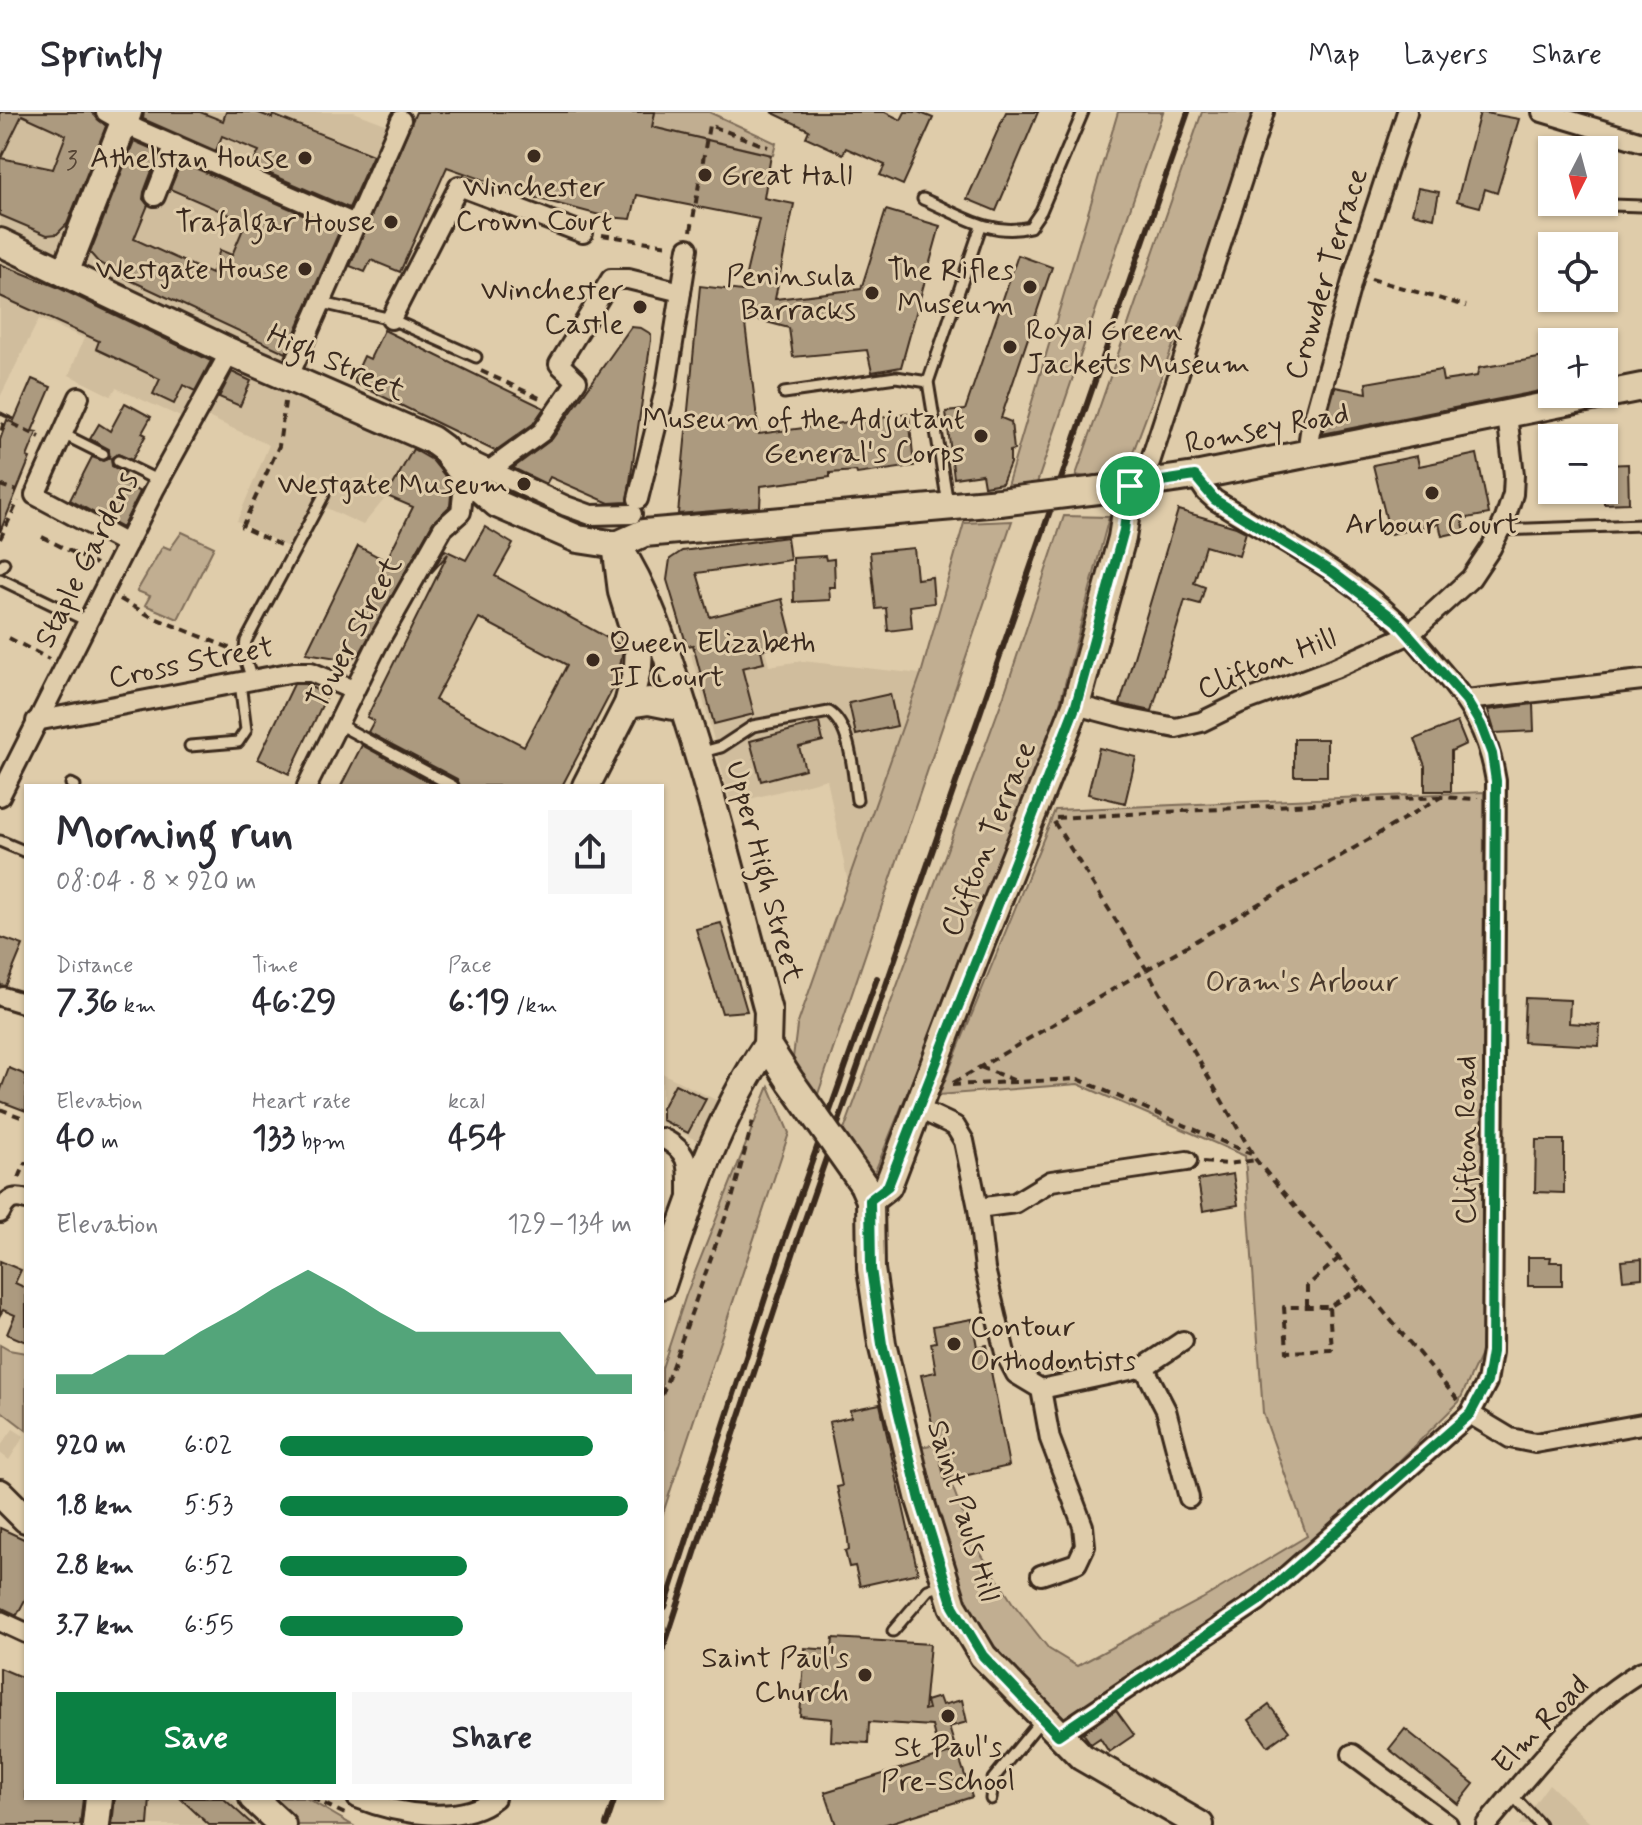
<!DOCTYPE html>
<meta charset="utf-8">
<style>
:root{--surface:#fff;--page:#f7f7f7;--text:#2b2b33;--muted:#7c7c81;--line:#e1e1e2;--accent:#0b8043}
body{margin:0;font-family:Mynerve,sans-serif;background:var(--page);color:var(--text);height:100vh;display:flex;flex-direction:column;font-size:30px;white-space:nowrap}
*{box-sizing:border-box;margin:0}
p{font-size:26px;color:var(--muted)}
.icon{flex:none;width:44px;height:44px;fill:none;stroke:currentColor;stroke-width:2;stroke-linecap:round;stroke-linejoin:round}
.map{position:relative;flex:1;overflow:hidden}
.drawer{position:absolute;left:24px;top:672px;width:640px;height:1016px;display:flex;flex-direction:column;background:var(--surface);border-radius:0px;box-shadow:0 2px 6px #0004}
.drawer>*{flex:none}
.needle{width:52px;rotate:186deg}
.buttons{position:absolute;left:1538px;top:24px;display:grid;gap:16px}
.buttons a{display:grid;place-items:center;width:80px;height:80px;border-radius:0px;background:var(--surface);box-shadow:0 2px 6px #0004;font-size:40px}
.pin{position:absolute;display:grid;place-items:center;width:68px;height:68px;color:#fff;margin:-34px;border:4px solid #fff;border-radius:50%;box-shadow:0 2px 8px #0007}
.round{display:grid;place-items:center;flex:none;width:84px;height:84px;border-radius:0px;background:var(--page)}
.headline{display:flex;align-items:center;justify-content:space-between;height:136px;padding:0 32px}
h1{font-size:44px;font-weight:700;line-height:60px}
.stats{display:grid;grid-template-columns:repeat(3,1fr);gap:12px;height:136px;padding:8px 32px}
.stats div{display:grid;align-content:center}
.stats b{font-size:34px;font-weight:700}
.stats small{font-size:22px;font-weight:400}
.stats p{font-size:22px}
.chart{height:224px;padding:16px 32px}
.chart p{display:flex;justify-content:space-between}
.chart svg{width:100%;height:144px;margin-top:8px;fill:var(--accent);opacity:.7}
.action{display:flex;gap:16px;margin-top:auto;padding:16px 32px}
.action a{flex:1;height:92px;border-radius:0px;background:var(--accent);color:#fff;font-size:32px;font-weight:700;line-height:92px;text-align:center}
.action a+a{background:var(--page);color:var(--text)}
ul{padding:0 32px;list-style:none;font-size:26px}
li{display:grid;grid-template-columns:128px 96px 1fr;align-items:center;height:60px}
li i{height:20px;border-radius:10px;background:var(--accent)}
header{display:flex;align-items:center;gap:48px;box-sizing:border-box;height:112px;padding:0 40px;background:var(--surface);border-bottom:2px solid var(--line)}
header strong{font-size:38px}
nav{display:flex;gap:44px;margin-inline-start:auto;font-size:28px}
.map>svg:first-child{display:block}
.built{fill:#d0bd9d}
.green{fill:#c1ae91;stroke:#7e6c58;stroke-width:2}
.building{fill:#ac9a7f;stroke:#3b2a1e;stroke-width:2;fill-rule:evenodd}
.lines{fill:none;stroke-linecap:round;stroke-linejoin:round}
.lane-casing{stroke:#3b2a1e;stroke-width:15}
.street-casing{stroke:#3b2a1e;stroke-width:24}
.secondary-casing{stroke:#3b2a1e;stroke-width:32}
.path{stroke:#3b2a1e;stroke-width:4;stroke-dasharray:8 6;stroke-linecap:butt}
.lane{stroke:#dfccaa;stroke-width:9}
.street{stroke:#dfccaa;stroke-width:18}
.secondary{stroke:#dfccaa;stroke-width:26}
.rail{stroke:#3b2a1e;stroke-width:6}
.secondary-bridge-casing{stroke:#3b2a1e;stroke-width:32;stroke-linecap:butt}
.secondary-bridge{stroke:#dfccaa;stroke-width:26}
.route-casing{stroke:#fff;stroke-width:16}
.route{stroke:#0b8043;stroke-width:10}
.poi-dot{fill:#3b2a1e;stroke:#dfccaa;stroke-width:3}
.labels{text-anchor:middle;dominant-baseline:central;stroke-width:6;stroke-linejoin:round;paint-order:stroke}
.number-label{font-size:26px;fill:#574636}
.poi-label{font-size:30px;fill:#3b2a1e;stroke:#dfccaa;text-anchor:end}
.street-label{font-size:30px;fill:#3b2a1e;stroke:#dfccaa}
.park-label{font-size:30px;fill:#48372a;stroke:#dfccaa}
</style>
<header>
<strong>Sprintly</strong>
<nav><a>Map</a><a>Layers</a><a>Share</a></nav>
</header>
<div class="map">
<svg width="1642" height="1713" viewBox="0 0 1642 1713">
<rect width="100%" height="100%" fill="#dfccaa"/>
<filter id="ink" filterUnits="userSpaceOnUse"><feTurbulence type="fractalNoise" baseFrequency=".0125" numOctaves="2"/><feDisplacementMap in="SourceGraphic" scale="16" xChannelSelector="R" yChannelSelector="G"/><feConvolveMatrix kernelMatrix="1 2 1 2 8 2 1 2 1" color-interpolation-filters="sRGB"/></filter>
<g filter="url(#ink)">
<g class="built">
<path d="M0,0H354L388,13L276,273L414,336L387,384L363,413L322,394L299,441L237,409L269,333L208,305L185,307L116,276L111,284L69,263L84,226L39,207L0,285Z"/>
<path d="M762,523L769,554L802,549L921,562L848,771L827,667L731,692L691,542Z"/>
<path d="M662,961L724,992L704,1032L662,1011Z"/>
<path d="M13,1317L24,1324L9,1348L0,1341V1335Z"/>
<path d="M1549,1672L1592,1713H1519Z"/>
<path d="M114,1686H230L257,1713H113Z"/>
</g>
<g class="green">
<path d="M655,0H709L776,31L773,43L652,15Z"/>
<path d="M1118,0H1163L1037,371L1007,374Z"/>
<path d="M1202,0H1255L1228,87L1127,356L1103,369L1076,363Z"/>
<path d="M1064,404L1109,405L1047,640L874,1062L843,1021L1004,583Z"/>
<path d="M1012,409L817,985L792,954L797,914L921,562L964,411Z"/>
<path d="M182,420L214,435L178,507L145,493L150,484L137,479L163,434L170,437Z"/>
<path d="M1484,680L1482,1240L1459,1290L1312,1435L1251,1487L1063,1611L986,1539L964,1498L915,1336L936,1332L974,1431L1012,1490L1049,1537L1077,1554L1202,1487L1307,1424L1263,1301L1245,1044L1078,972L939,983L1055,698Z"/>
<path d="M769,974L789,1021L662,1404V1256L686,1183Z"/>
<path d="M0,1233L9,1238L26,1241V1318L0,1298Z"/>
<path d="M262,1686H306L352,1713H292Z"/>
</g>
<g class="building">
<path d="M0,0H91L106,14L67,112L57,122L47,123L0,103ZM22,3L66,23L53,57L1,46Z"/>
<path d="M144,0H200L223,9L226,0H256L272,6L273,3L373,43L349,96L252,54L259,39L222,24L216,39L143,7Z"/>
<path d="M416,0H655L652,15L771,43L764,86L794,92L775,187L861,177L886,98L940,114L901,255L872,260L867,238L793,245L789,216L744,204L759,322L909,302L914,354L857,362L856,359L830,361V365L761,374L760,395L678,402L700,174L742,179L759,107L637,83L631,107L607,105L532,85L447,55L400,160L371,148L365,160L350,154Z"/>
<path d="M771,0H885L901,8L905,0H918L933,6L903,73L880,63L885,53L846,36L843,42L806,25L809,18Z"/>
<path d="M1006,0H1038L996,99L967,87Z"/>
<path d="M1480,0L1519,7L1497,81L1485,77L1480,95L1457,89Z"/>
<path d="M134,29L159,40L144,80L143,87L148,93L134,127L211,162L220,138L232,143L246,110L170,77L181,50L340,118L286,241L130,168L98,150L92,143L90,141Z"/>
<path d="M1418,76L1439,80L1434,106L1412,101Z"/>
<path d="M1018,143L1052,155L1001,306L1011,310L1014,338L1010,339V351L1002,371L984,374L982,362L954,366L946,300L965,298Z"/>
<path d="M0,152L57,175L211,249L195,279L183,273L174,292L153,282L160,267L96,237L99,229L0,184Z"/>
<path d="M631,215L641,216L651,222V228L627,390L609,391L550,365L546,372L513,356L552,327Z"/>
<path d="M384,218L470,260L544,296L533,312L495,339L355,271V264L364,244L370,247Z"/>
<path d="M1545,245L1550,277L1322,322L1335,275L1367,281L1366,271L1441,258L1443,269L1477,264L1479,256Z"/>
<path d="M232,260L251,269L240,294L219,285Z"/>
<path d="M32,267L51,275L32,319L37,320L27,345L30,346L0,420V328L7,308L13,311Z"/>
<path d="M125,291L151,305L142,321L146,323L132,348L118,342L111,346L112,354L125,361L120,369L140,380L122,416L70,388L92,345L103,349L109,346V337L90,327L99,312L110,319Z"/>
<path d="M413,337L432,348L452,373L450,394L433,410L360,541L349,548L306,541L358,434L386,449L413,395L387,384Z"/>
<path d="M1477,342L1489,402L1462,407L1465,419L1442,424L1439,412L1390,422L1373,353L1417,344L1419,354Z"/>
<path d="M1628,352L1629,391L1604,392V353Z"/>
<path d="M1178,398L1236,415L1246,420L1239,444L1205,434L1194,471L1205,475L1200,492L1185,488L1152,599L1120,592Z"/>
<path d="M485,415L513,432L495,464L622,534L623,537L618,567L562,674H460L457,667L368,620L374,609L367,605L448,442L431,461L445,438L466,448ZM479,506L567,553L524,634L435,588Z"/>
<path d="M787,425L790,448L697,461L710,505L782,487L793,530L761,538L764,551L742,556L754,602L714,612L693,533L687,534L667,468L670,447L682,439Z"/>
<path d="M914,436L917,467L932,465L934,491L910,494L912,516L888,519L886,496L876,497L870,440Z"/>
<path d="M825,444L826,448L834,447L835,475H829L830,488L794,490L793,446Z"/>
<path d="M294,572H305L327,583L289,662L258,647Z"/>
<path d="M890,582L897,614L856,623L849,591Z"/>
<path d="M1533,592L1534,619L1495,621L1488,598Z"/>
<path d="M1457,610L1466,632L1451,639V679H1425V654L1415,627Z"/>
<path d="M819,611L823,629L799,635L805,657L761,669L750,629Z"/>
<rect x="1294" y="627" width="33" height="37"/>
<path d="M362,633L437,674H341Z"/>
<path d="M1099,636L1136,645L1125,691L1088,682Z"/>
<path d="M721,811L747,899L722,901L696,817Z"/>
<path d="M0,825L23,833L6,874L0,873Z"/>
<path d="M1525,886L1570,888L1569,911L1600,913L1599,934L1523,930Z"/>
<path d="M9,956L26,963V999L0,989V980Z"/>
<path d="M675,972L706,987L688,1021L662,1008V996Z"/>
<path d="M1536,1028H1564V1081L1535,1080Z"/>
<path d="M1233,1062L1238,1093L1203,1099L1198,1068Z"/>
<path d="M1528,1145H1551L1550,1150H1562V1174H1528Z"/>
<path d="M1642,1147V1166L1623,1168L1621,1149Z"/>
<path d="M0,1149L21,1158L15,1171L26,1176V1230L7,1222L15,1203L3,1198L0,1203Z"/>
<path d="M972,1207L977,1235L986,1233L1009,1354L945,1368L921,1263L936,1260L931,1231L936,1230L933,1214Z"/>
<path d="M880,1292L918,1461L860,1474L855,1454L849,1455L845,1439L849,1438L847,1419L837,1375L842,1374L829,1310L851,1305L850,1298Z"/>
<path d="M0,1416L26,1428V1486L17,1503L0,1495Z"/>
<path d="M833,1526L930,1532L924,1598L928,1597L926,1589L939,1585L942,1593L962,1588L967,1610L949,1615L956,1638L938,1637L932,1614L869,1610L868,1631L831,1629L832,1607L800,1604L805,1536L832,1538Z"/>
<path d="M0,1556L26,1567V1686H83L80,1713H0Z"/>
<path d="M1269,1593L1289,1619L1268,1634L1249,1608Z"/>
<path d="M1116,1598L1134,1623L1109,1640L1100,1626L1091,1632L1083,1621Z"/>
<path d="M1405,1617L1474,1672L1458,1692L1389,1637Z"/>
<path d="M957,1639L972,1685L883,1713H836L825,1680Z"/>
<path d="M115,1686H150L148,1713H112Z"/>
<path d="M180,1686H223L253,1713H209Z"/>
</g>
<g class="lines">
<g class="lane-casing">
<g id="lane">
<path d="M923,87C959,102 990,125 1030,115L1041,99L1083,0"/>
<path d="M1581,92L1642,94"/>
<path d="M322,191L391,207L476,245"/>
<path d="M784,281L896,265L928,270"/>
<path d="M63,322L103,342"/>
<path d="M118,349L159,369"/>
<path d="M948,392L928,270L981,114"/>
<path d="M1500,418L1642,413"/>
<path d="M0,456L4,451"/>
<path d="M0,467L87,509"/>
<path d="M252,568L244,543L246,529L324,383"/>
<path d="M338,612L453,674"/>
<path d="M190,634L238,630L246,618L240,571"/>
<path d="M699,641L721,635L753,614L829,600C852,615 853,663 857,688"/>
<path d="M71,672L75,674"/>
<path d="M0,729L26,740"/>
<path d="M893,1519L928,1478L944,1472"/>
<path d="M1512,1683L1540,1713"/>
<path d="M991,1687L993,1667L1042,1607"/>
</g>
</g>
<g class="street-casing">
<g id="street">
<path d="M106,0L138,18L355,112"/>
<path d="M1542,0L1642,30"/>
<path d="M155,84L175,33"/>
<path d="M391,207L459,74L583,121"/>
<path d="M289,264L401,8"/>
<path d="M79,285L35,383L127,432"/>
<path d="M449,339L566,394L591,403L632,402"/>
<path d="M1307,341L1310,320L1354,162L1407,0"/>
<path d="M490,358L542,320L577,269L559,252L611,167H628L681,180"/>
<path d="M1130,374L1150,350L1264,0"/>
<path d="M638,387L666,275L688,136"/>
<path d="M1466,588L1642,568"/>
<path d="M1076,593L1125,606L1176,616L1201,610L1240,591L1335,556L1410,522L1471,466L1491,436L1505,407L1513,382L1514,363L1507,302"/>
<path d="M36,609L294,560H311L353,578"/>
<path d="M307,674L379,529L443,416L461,400L465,364"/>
<path d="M0,684L154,378L230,240"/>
<path d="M3,885L26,892"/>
<path d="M919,997L955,1014L964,1029L978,1096L985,1157L1005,1241L1016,1262L1041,1277L1050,1327L1083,1414L1085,1434L1077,1451L1041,1463"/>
<path d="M662,1026C691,1040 688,1055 688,1083"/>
<path d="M978,1096L1015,1091L1051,1069L1187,1049"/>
<path d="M0,1101C6,1089 12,1083 26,1088"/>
<path d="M1144,1255L1166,1298L1189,1386"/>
<path d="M1041,1277L1144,1255L1183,1229"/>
<path d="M1470,1302L1510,1326L1535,1331L1642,1312"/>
<path d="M0,1509L26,1521"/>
<path d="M1058,1623L1258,1489L1470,1302L1487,1270L1492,1240L1496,669C1488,620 1471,593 1439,556C1426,541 1413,524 1398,510C1345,460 1276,426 1215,388L1206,380L1195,364"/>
<path d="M1352,1642L1448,1713"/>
<path d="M357,1686C399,1703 462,1713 495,1686"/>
<path d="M1486,1713C1533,1659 1579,1595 1642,1559"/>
</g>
</g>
<g class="secondary-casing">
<g id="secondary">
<path d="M0,130L230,240L432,328L443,336L465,364L497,392L578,427L617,433"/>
<path d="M65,161L128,0"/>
<path d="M1098,378L1195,364L1642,275"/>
<path d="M617,433C650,483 666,540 684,597C716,696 741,798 768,899L767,933L791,970"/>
<path d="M617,433L644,421L1000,390"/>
<path d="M628,592L649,589L684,596"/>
<path d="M586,674L628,592L638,554L639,535L622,480L617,440"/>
<path d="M863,1072L870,1088L871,1157L882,1232L920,1388L953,1494L983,1544L1082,1645L1200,1713"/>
<path d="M870,1088L888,1074L976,843L1076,593L1122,426L1130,374"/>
<path d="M662,1173C689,1091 718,1006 767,933"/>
<path d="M0,1381L26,1407"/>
<path d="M253,1686L282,1713"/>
<path d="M96,1713L99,1686"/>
</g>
</g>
<g class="path">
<path d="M691,119L709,13L768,35"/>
<path d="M602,123L668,133"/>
<path d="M1371,167L1466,194"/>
<path d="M481,259L542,287"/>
<path d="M0,301L6,304L0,323"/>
<path d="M6,304L13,307L11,311L40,325"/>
<path d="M0,373L17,379"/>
<path d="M42,425L96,452"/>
<path d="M0,427L18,389"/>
<path d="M280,433L242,415L279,334L285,290"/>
<path d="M120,487L150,504L232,537"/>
<path d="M9,526L49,547"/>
<path d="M1056,706L1439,685"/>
<path d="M1054,710L1147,858L1256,1048L1458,1288"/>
<path d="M980,955L1016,969"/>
<path d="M953,971L1441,685L1478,687"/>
<path d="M952,973L1078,967L1251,1042"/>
<path d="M0,997L26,1007"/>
<path d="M1203,1050L1228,1052L1256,1048"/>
<path d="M19,1066L26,1050"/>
<path d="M1307,1195V1174L1339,1146"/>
<path d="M1329,1195L1332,1238L1287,1240L1284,1195H1329L1363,1174"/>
<path d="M662,1283L732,1087L754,1005"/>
<path d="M312,1686L345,1702"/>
</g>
<use href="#lane" class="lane"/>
<use href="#street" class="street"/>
<use href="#secondary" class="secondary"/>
<g class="rail">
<path d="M665,1495L782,1134L877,866"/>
<path d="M662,1541L794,1139L1188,0"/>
<path d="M606,1713L615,1686"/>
</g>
<g class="secondary-bridge-casing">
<g id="secondary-bridge">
<path d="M1000,390L1098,378"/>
<path d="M791,970L863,1072"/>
</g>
</g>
<use href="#secondary-bridge" class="secondary-bridge"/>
</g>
</g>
<g class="lines" filter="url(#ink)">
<g class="route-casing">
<path id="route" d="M1195,364L1215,388L1332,460L1397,509L1466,588L1481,613L1492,642L1496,669L1492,1240L1487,1270L1470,1302L1258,1489L1058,1623L983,1544L953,1494L920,1388L882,1232L871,1157L870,1088L888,1074L1076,593L1124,418L1130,374Z"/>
</g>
<use href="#route" class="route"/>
</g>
<g class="poi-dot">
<circle cx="534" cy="44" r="8"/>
<circle cx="305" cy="46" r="8"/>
<circle cx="705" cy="63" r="8"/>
<circle cx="391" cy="110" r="8"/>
<circle cx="305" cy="157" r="8"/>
<circle cx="1030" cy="175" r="8"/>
<circle cx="872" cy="181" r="8"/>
<circle cx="640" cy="195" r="8"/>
<circle cx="1010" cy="235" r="8"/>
<circle cx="981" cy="324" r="8"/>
<circle cx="524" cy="372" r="8"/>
<circle cx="1432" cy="381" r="8"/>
<circle cx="593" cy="548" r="8"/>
<circle cx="954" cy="1232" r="8"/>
<circle cx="865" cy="1563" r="8"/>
<circle cx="948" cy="1604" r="8"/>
</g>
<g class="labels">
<g class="number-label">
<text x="72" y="50">3</text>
</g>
<g class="poi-label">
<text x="289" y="46">Athelstan House</text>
<text x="721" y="63" text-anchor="start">Great Hall</text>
<text x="534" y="75" text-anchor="middle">Winchester<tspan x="534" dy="34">Crown Court</tspan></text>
<text x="375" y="110">Trafalgar House</text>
<text x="289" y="157">Westgate House</text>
<text x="1014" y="158">The Rifles<tspan x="1014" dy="34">Museum</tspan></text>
<text x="856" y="164">Peninsula<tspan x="856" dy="34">Barracks</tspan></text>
<text x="624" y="178">Winchester<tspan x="624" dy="34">Castle</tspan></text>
<text x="1026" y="218" text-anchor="start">Royal Green<tspan x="1026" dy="34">Jackets Museum</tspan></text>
<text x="965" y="307">Museum of the Adjutant<tspan x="965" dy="34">General's Corps</tspan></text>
<text x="508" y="372">Westgate Museum</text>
<text x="1432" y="412" text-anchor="middle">Arbour Court</text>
<text x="609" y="531" text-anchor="start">Queen Elizabeth<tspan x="609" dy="34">II Court</tspan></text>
<text x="970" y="1215" text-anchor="start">Contour<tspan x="970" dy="34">Orthodontists</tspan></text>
<text x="849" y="1546">Saint Paul's<tspan x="849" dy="34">Church</tspan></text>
<text x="948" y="1635" text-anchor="middle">St Paul's<tspan x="948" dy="34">Pre-School</tspan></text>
</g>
<g class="street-label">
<text transform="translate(1327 162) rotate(-73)">Crowder Terrace</text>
<text transform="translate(336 251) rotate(24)">High Street</text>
<text transform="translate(1267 317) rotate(-11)">Romsey Road</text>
<text transform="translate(87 448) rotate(-63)">Staple Gardens</text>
<text transform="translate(355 521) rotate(-62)">Tower Street</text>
<text transform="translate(191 551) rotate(-11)">Cross Street</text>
<text transform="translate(1267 552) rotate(-22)">Clifton Hill</text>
<text transform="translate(989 727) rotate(-68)">Clifton Terrace</text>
<text transform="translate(764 760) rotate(75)">Upper High Street</text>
<text transform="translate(1466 1028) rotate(-90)">Clifton Road</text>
<text transform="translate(963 1399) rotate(73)">Saint Pauls Hill</text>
<text transform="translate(1541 1613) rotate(-46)">Elm Road</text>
</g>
<g class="park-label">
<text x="1302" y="870">Oram's Arbour</text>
</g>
</g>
</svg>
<div class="buttons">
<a><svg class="needle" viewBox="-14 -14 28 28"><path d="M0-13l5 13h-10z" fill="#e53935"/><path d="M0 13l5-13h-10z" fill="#7c7c81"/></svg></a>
<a><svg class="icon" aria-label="locate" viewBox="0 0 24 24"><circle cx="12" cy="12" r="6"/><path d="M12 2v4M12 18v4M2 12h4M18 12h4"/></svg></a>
<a>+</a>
<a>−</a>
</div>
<div class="pin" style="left:1130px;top:374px;background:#1e9e55"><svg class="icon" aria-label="arrive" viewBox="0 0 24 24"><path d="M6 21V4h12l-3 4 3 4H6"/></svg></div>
<section class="drawer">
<div class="headline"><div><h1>Morning run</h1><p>08:04 · 8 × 920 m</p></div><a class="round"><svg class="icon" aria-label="share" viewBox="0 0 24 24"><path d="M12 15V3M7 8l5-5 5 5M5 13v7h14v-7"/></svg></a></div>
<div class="stats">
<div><p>Distance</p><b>7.36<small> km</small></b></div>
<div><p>Time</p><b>46:29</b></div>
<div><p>Pace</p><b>6:19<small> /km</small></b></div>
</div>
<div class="stats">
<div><p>Elevation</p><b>40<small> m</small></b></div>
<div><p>Heart rate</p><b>133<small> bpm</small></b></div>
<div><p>kcal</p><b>454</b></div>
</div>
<div class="chart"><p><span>Elevation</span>129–134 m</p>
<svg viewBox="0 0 160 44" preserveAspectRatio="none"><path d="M0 44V38L10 38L20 32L30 32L40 25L50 19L60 12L70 6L80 12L90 19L100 25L110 25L120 25L130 25L140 25L150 38L160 38V44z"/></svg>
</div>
<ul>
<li><b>920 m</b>6:02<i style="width:89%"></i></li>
<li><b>1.8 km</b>5:53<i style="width:99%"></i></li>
<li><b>2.8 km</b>6:52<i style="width:53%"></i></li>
<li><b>3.7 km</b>6:55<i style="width:52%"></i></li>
</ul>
<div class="action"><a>Save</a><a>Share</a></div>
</section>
</div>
